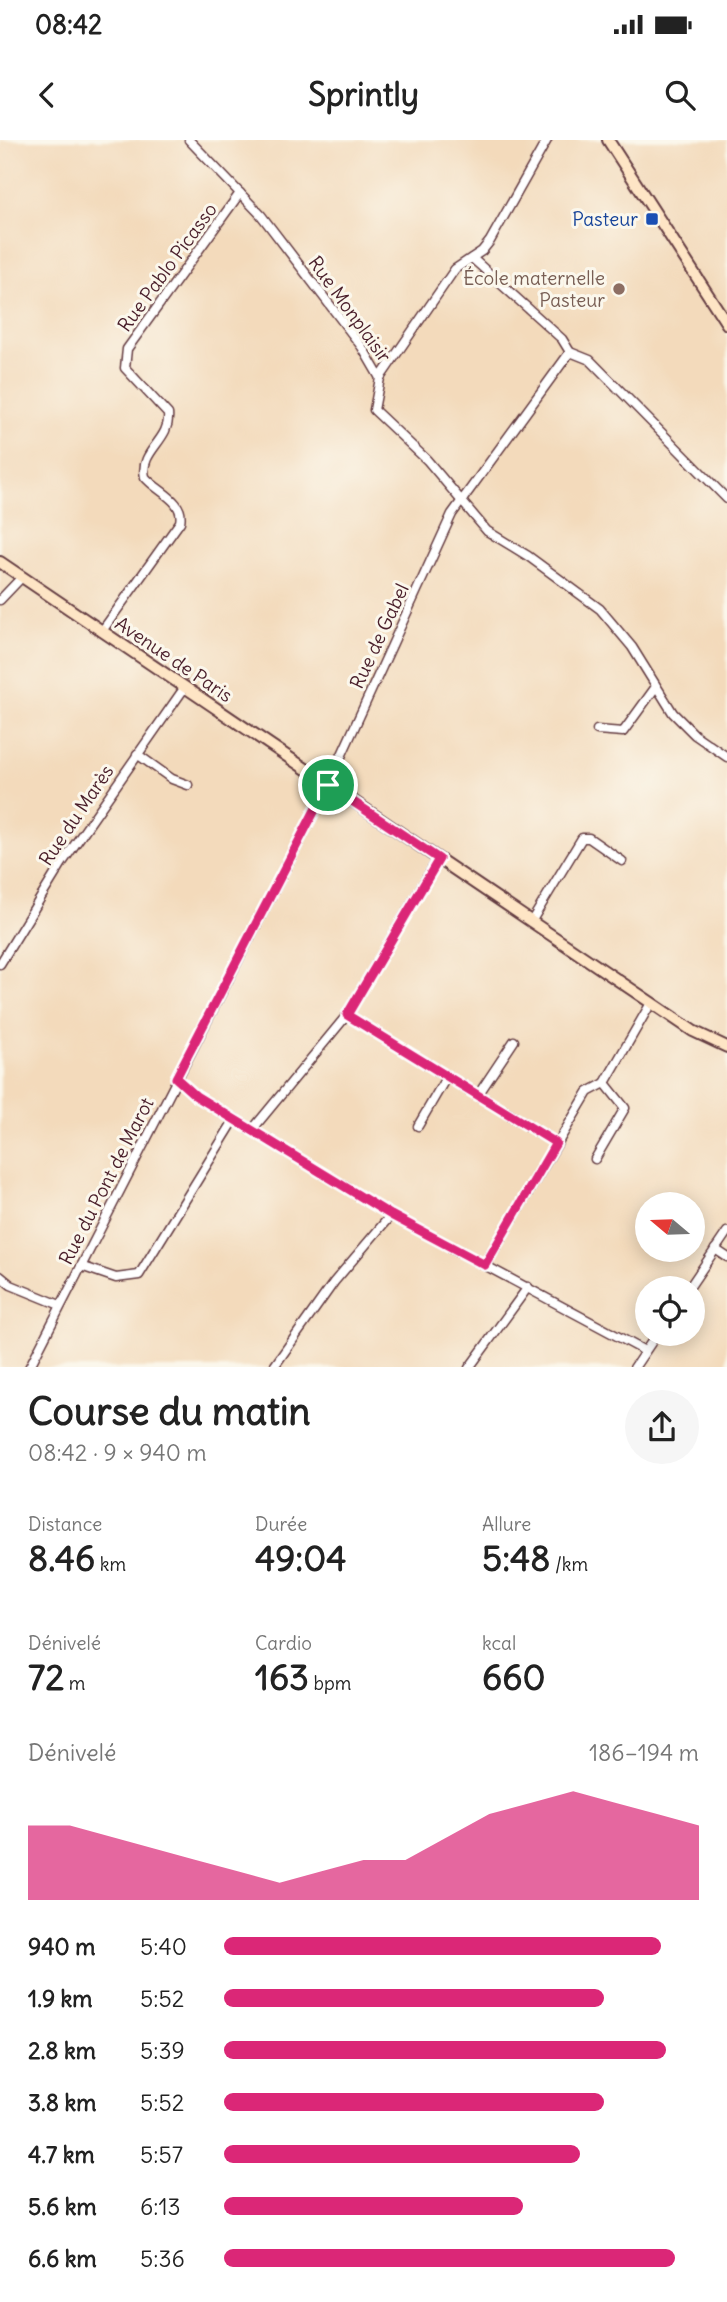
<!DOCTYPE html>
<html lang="fr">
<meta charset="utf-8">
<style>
:root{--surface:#fff;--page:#f6f6f6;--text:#222;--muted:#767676;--accent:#db2777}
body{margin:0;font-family:Delius,sans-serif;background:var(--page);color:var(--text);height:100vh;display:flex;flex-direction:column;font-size:26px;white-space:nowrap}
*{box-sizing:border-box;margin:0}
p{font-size:23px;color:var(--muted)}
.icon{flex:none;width:38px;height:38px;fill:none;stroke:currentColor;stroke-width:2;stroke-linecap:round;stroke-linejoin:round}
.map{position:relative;height:1227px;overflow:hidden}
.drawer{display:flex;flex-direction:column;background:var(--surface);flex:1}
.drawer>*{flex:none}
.needle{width:46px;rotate:289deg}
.fabs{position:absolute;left:635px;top:1052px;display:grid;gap:14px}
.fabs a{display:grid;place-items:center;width:70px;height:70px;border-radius:50%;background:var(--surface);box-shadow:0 4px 18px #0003;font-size:35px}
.pin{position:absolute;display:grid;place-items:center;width:60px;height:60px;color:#fff;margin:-30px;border:4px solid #fff;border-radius:50%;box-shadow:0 2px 7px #0007}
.round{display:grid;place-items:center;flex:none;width:74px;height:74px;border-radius:37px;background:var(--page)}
.overview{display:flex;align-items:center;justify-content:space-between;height:119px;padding:0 28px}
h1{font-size:38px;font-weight:700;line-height:52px}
.figures{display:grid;grid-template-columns:repeat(3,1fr);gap:10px;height:119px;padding:7px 28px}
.figures div{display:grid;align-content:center}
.figures b{font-size:35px;font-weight:700}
.figures small{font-size:19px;font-weight:400}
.figures p{font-size:19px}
.chart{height:196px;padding:14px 28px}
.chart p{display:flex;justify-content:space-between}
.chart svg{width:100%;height:126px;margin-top:7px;fill:var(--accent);opacity:.7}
ul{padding:0 28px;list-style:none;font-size:23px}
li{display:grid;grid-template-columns:112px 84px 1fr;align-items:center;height:52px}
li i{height:18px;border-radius:9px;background:var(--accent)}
.status{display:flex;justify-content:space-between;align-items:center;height:49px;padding:0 35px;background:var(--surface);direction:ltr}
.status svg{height:19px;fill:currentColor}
header{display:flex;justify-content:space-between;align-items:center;height:91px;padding:0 28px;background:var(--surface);font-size:32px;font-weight:700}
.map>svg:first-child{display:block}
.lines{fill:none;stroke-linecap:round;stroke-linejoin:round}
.street-casing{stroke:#633b41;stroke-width:11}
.secondary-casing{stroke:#633b41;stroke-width:14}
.street{stroke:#fff;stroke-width:8}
.secondary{stroke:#fee5c5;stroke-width:10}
.route-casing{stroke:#fff;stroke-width:14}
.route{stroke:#db2777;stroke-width:9}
.transit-dot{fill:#1a4fb4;stroke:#fbf7ec;stroke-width:2.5}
.education-dot{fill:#8d6e63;stroke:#fbf7ec;stroke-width:2.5}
.labels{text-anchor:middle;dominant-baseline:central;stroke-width:6;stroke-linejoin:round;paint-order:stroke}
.transit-label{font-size:19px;fill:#164399;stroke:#fbf7ec;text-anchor:end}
.street-label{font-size:19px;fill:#4a1f2b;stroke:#fbf7ec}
.education-label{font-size:19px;fill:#785e54;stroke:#fbf7ec;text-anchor:end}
</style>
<div class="status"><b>08:42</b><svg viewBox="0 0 49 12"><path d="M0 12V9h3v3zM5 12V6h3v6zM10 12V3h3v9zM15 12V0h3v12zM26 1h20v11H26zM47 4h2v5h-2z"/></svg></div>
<header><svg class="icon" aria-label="back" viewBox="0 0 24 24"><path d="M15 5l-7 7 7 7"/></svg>Sprintly<svg class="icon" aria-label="search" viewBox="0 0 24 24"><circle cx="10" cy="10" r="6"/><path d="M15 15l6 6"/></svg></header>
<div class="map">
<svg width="727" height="1228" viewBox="0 0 727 1228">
<rect width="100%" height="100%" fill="#fbf7ec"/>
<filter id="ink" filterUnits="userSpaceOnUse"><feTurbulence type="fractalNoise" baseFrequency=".0143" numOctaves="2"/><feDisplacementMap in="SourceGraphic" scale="14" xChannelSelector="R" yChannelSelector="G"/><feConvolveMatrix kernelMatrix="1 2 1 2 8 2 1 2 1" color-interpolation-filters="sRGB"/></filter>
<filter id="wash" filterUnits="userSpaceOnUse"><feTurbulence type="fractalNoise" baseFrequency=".00686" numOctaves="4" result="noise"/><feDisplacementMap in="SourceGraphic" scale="28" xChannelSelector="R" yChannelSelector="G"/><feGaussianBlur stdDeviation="1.57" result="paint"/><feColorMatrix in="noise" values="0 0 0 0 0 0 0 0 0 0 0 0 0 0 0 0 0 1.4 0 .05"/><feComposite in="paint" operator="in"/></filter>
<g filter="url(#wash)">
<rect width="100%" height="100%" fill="#f3dabb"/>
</g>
<g filter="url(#ink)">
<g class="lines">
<g class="street-casing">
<g id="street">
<path d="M189,0L261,75L362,207L380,238L374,270L427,320L487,391L528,416L600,469L632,507L673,573L695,595L727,617"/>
<path d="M472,118L562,199L570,212L590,220L727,359"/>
<path d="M380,238L455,129L482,111L490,101L547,0"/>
<path d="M0,460L22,437"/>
<path d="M102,491L180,382C185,360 157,352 145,337C139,311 171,300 168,274L125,228L127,209L240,53"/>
<path d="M597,590L623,592L655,548"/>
<path d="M137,614L172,639L188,645"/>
<path d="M531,782L582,698H589L622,721"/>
<path d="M0,824L62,723L185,547"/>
<path d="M347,875L556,1003"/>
<path d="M176,938L196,956L391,1075L645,1211"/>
<path d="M478,955L514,901"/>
<path d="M418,986L447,936"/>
<path d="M252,990L347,875L438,719"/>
<path d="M595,1019L625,968L605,943L651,863"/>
<path d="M715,1109L727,1117"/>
<path d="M485,1125L588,952L605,943"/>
<path d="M81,1126L116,1138L139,1135L235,979"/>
<path d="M0,1136L11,1145L60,1165"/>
<path d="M689,1148L727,1092"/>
<path d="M29,1228L328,645L452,374L570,212"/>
<path d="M273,1228L334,1142L391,1075"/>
<path d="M469,1228L528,1147"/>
<path d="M634,1228L657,1194"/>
</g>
</g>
<g class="secondary-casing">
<g id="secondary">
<path d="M608,0L727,184"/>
<path d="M0,422L693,891L727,907"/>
</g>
</g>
<use href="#street" class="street"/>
<use href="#secondary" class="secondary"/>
</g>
</g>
<g class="lines" filter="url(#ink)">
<g class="route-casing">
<path id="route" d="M328,645L439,719L347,875L556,1003L485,1125L391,1075L196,956L176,938Z"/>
</g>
<use href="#route" class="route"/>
</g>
<rect class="transit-dot" x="645" y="72" width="14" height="14" rx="3.5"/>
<circle class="education-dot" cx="619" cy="149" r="7"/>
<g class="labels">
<g class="transit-label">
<text x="638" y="79">Pasteur</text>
</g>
<g class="street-label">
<text transform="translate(167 127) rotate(-54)">Rue Pablo Picasso</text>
<text transform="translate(350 169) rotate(54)">Rue Monplaisir</text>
<text transform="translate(379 496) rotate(-65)">Rue de Gabel</text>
<text transform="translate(174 519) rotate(34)">Avenue de Paris</text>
<text transform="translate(76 675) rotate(-56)">Rue du Marès</text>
<text transform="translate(106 1041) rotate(-63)">Rue du Pont de Marot</text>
</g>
<g class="education-label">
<text x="605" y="138">École maternelle<tspan x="605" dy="22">Pasteur</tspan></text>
</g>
</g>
</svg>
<div class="fabs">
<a><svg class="needle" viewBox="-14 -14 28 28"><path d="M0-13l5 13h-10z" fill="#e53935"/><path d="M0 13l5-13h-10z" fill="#767676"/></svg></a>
<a><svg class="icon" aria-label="locate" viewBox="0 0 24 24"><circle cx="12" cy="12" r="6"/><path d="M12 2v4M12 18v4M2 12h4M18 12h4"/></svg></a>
</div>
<div class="pin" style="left:328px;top:645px;background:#1e9e55"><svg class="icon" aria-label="arrive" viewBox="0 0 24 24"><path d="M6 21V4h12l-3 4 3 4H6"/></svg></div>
</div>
<section class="drawer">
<div class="overview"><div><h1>Course du matin</h1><p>08:42 · 9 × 940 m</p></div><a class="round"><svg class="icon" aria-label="share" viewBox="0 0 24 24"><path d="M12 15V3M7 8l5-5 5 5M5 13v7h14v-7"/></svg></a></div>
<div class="figures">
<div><p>Distance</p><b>8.46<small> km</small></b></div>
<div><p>Durée</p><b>49:04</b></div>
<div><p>Allure</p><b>5:48<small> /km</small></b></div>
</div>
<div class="figures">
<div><p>Dénivelé</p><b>72<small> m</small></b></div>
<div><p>Cardio</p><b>163<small> bpm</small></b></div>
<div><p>kcal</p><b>660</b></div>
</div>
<div class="chart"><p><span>Dénivelé</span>186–194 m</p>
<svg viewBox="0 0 160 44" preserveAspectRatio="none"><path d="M0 44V18L10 18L20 22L30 26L40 30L50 34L60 38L70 34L80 30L90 30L100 22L110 14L120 10L130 6L140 10L150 14L160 18V44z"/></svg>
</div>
<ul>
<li><b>940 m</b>5:40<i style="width:92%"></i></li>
<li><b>1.9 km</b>5:52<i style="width:80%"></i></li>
<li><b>2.8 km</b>5:39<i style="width:93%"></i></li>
<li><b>3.8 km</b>5:52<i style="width:80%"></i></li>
<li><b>4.7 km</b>5:57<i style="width:75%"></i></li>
<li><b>5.6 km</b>6:13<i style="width:63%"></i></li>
<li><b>6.6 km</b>5:36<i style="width:95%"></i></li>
</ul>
</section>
